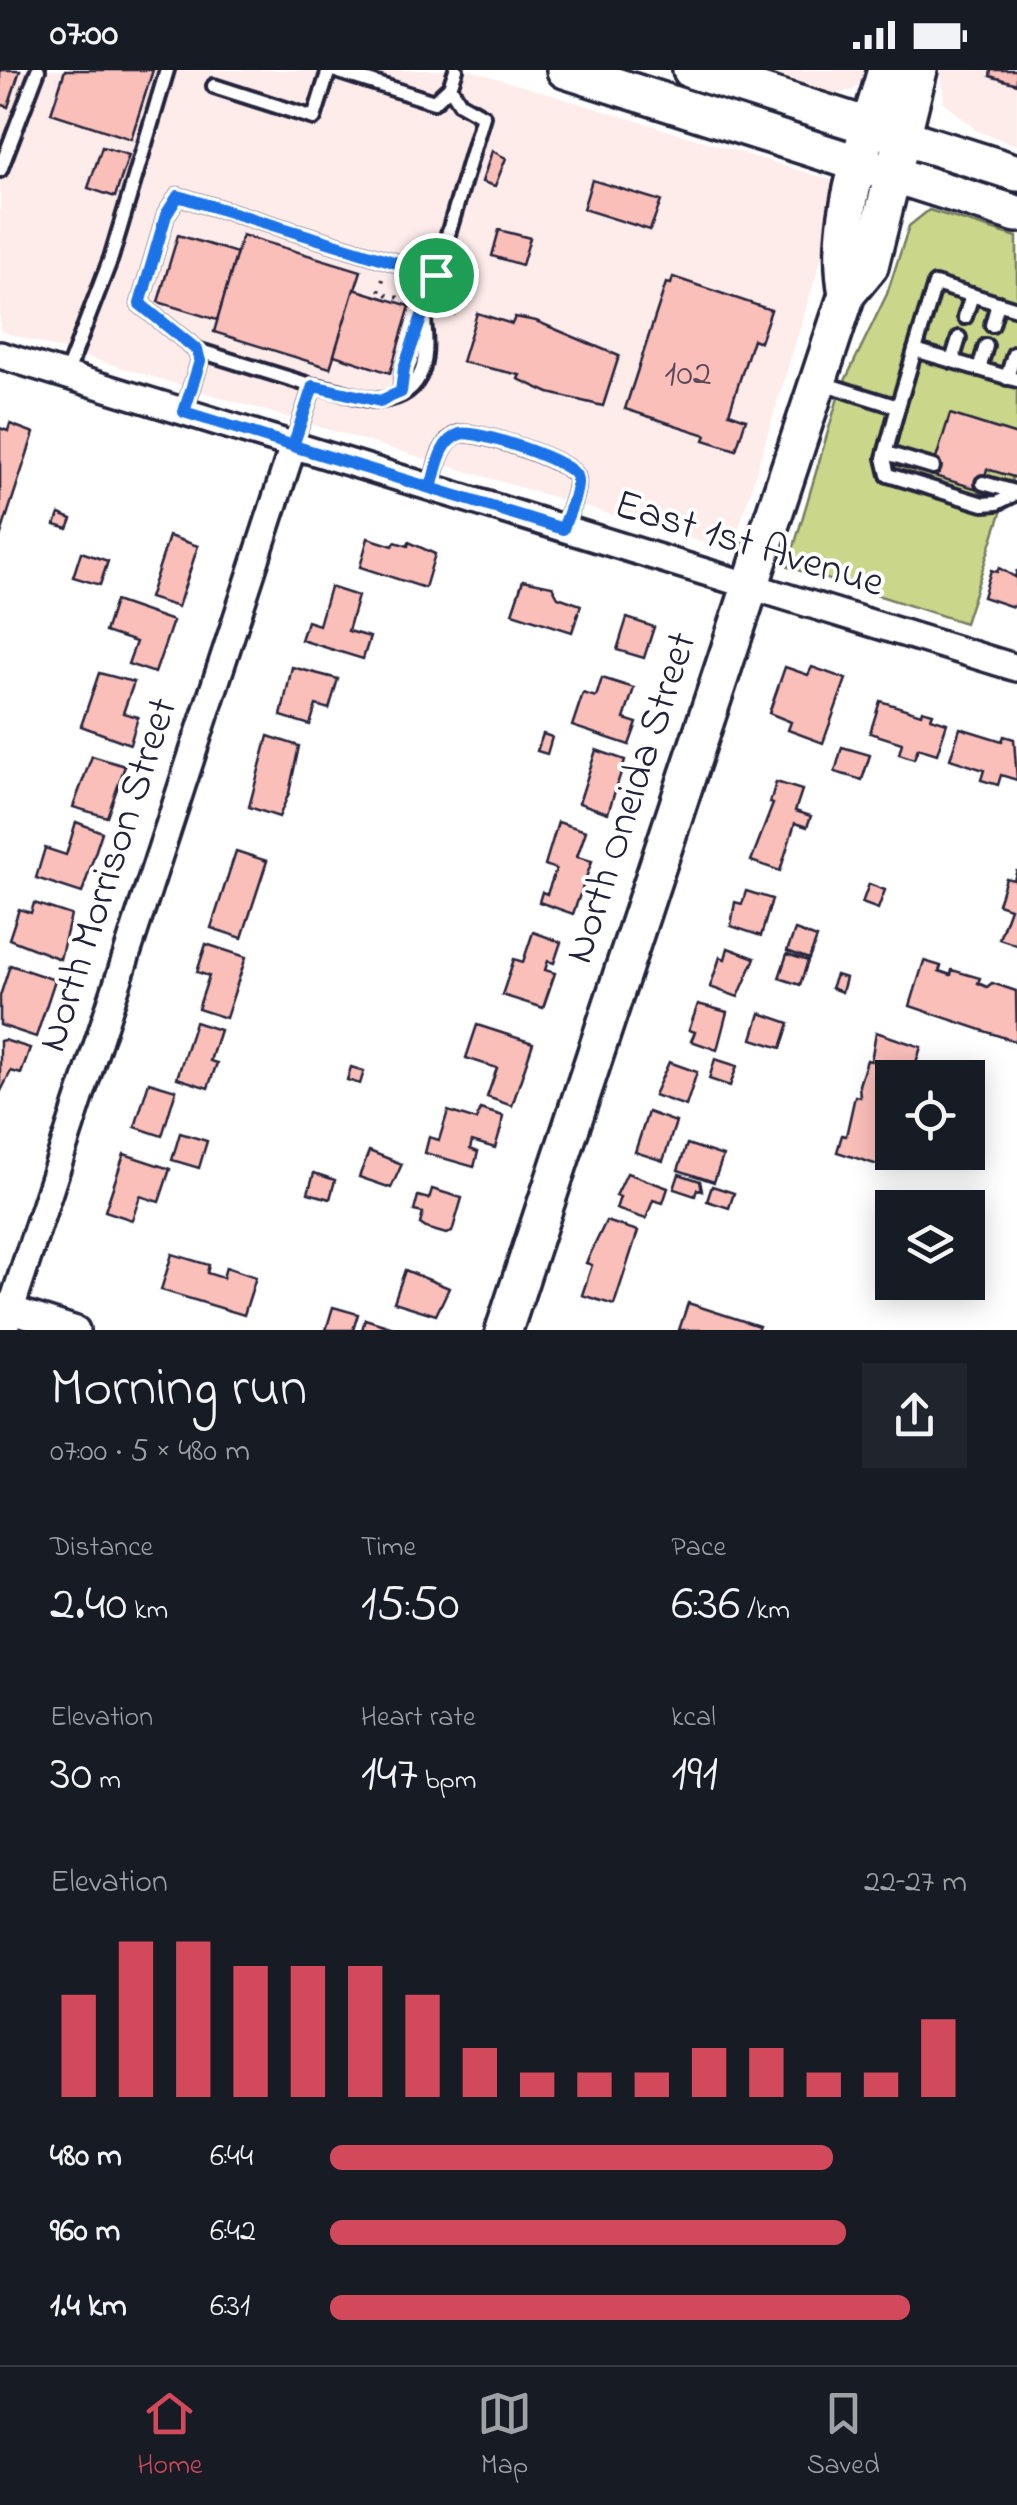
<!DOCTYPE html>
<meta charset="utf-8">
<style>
:root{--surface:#171b24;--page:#20242c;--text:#f1f3f6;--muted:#9ea1a6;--line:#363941;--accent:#d1495b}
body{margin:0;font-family:"Indie Flower",sans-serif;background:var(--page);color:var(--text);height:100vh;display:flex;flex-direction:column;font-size:38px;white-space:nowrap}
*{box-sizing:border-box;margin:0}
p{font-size:32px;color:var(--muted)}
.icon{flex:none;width:55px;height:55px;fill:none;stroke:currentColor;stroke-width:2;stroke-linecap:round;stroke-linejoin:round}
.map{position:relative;height:1260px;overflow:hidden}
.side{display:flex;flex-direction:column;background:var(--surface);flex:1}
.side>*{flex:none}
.fabs{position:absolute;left:875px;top:990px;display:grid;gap:20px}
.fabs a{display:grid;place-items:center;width:110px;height:110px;border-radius:0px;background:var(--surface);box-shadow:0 5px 25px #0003;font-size:50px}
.pin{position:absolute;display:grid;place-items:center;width:85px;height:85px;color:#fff;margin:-42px;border:5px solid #fff;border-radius:50%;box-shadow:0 2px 10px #0007}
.round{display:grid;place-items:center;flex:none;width:105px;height:105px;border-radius:0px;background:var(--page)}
.headline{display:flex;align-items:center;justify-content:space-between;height:170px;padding:0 50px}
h1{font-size:55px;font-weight:600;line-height:75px}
.metrics{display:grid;grid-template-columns:repeat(3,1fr);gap:15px;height:170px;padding:10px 50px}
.metrics div{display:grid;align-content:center}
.metrics b{font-size:50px;font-weight:600}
.metrics small{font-size:28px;font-weight:400}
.metrics p{font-size:28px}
.chart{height:280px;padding:20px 50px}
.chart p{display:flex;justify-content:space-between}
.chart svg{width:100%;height:180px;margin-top:10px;stroke:var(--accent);stroke-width:6}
ul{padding:0 50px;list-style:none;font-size:32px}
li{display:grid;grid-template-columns:160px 120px 1fr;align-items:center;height:75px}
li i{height:25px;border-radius:12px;background:var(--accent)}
.status{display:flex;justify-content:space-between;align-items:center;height:70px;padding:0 50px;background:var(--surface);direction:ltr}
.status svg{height:28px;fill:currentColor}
.dock{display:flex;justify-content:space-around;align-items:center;height:140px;border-top:2px solid var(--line);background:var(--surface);font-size:28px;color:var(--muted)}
.dock a{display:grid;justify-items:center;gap:5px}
.dock .current{color:var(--accent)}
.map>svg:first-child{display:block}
.built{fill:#feecea}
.green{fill:#cad689;stroke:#767c62;stroke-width:2.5}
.building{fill:#fbbfba;stroke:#22223b;stroke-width:2.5}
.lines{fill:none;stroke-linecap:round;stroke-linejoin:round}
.lane-casing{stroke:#22223b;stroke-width:20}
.street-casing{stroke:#22223b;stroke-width:32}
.secondary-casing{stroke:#22223b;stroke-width:42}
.path{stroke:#22223b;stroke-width:4;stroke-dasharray:2.5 8;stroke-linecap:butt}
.lane{stroke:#fff;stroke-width:12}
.street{stroke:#fff;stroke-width:25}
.secondary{stroke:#fff;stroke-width:35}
.route-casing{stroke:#fff;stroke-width:20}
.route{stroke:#1a73e8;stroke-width:12}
.labels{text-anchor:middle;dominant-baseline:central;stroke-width:8;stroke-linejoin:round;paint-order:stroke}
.number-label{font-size:38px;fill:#58495b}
.street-label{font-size:42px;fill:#22223b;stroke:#fff}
</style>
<div class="status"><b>07:00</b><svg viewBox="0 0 49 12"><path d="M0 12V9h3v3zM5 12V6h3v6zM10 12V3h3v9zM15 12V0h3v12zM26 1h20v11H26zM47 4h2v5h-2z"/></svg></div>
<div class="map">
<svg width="1017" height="1260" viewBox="0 0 1017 1260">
<rect width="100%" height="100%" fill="#fff"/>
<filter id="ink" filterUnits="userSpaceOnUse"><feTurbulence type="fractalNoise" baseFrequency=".01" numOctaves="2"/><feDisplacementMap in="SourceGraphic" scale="20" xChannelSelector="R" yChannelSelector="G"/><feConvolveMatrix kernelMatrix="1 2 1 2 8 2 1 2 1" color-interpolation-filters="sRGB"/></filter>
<g filter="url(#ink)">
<g class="built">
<path d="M0,0H470L844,114L732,481L0,261Z"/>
<path d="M738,0H869L854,20L822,27Z"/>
<path d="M941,0H1017V75L977,61L944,32Z"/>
</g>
<path class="green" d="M929,140L1017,167V394L965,553L788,497L840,321L887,224L909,156Z"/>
<g class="building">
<path d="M0,0H20L8,37L0,34Z"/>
<path d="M65,0H153L131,69L51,43Z"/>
<path d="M991,0H1017V14L990,6Z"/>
<path d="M102,77L129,85L115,127L88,118Z"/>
<path d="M492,81L506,88L495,116L482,112Z"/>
<path d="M592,110L661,131L650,160L583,139Z"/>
<path d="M499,160L530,168L522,195L492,186Z"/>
<path d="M178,165L237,183L217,250L158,232Z"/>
<path d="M242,165L361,201L330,298L214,262Z"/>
<path d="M673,207L771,240L760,272L753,269L729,343L746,349L736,380L704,370L706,365L625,339L666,213L671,214Z"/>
<path d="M354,219L410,236L390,303L334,285Z"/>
<path d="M477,243L512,254L515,247L536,251L619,286L603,336L549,323L518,309L520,305L462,292Z"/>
<path d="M950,344L1017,365V408L987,399L981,420L931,405Z"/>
<path d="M10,354L34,363L0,467V358L8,361Z"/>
<path d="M59,444L72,449L68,459L55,455Z"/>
<path d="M169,466L198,476L178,537L149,528Z"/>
<path d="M368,468L393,476L395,472L408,476L409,472L435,484L425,518L360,497Z"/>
<path d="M81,482L108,491L100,515L73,507Z"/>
<path d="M999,498L1015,507L1017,500V532L1013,537L983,527L991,500L997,502Z"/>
<path d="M523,510L552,516L558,527L581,535L572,562L512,543Z"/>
<path d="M330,517L358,526L348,561L370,567L363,589L301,570L307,551L319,555Z"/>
<path d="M115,531L173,551L155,603L128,594L136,572L105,562Z"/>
<path d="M627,548L654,557L644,588L617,580Z"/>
<path d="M292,597L338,609L329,639L316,635L310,655L281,646Z"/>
<path d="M785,597L808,605L812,597L846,609L823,673L788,660L791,652L769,643Z"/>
<path d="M99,603L134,612L123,643L138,647L130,674L81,656Z"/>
<path d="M602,608L634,618L624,649L637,653L629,675L572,656L583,623L596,627Z"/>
<path d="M880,631L921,644L922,640L933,643L931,648L947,653L937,684L918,678L914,689L899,684L902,673L870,663Z"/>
<path d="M960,658L1002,671L1004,666L1014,669L1017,710L1001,705L998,715L981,710L984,700L950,689Z"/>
<path d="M543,664L552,667L547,684L537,681Z"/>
<path d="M268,666L299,676L289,723L279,747L249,737Z"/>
<path d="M842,677L870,685L862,710L835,702Z"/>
<path d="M596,680L625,690L608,743L579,733Z"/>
<path d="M92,686L125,696L107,747L73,737Z"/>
<path d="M776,712L802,720L795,741L811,746L807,757L795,753L780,801L751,791L773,734L770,733Z"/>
<path d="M76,752L102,762L82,823L36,808L45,778L66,785Z"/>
<path d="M558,752L586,761L577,787L592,791L573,844L539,832L542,822L547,824L556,799L545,795Z"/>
<path d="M236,781L267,791L242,868L211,858Z"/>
<path d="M1017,800V875L999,869L1010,838L998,834L1006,808L1014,810Z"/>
<path d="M869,814L885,820L878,839L862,833Z"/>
<path d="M746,821L772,829L761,866L731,856L735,832L742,834Z"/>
<path d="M34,833L71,845L60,889L9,869L19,839L31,843Z"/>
<path d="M795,860L817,868L809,889L787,881Z"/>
<path d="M533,862L561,872L554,893L548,891L545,900L555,903L543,938L502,925L514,889L523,892Z"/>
<path d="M206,874L246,887L226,948L198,939L209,906L197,902Z"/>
<path d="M728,878L755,888L738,927L710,917L720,887L725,889Z"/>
<path d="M787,884L808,891L800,915L779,908Z"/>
<path d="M924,891L941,896L939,901L951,905L952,900L980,908L978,913L987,917L992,913L1016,921L1017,972L910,936Z"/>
<path d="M10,895L55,910L36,967L0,955V926Z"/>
<path d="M836,905L846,908L842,922L831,918Z"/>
<path d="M698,934L727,942L717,980L691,971L695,962L689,960Z"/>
<path d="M760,943L789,953L781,978L752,969Z"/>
<path d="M195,952L220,960L210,991L217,993L208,1018L177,1008Z"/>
<path d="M477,955L533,973L512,1036L487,1027L497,998L466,988Z"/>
<path d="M876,962L921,977L911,1008H892V1066L881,1096L837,1082L842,1065L846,1066L855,1026L860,1027L859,1015L867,990L871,991Z"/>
<path d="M4,970L30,978L21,1004L11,1001L0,1023V971Z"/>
<path d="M715,989L737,996L730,1016L709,1009Z"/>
<path d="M669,992L697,1002L686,1036L654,1025Z"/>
<path d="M351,997L364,1001L360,1014L347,1010Z"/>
<path d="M149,1012L176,1020L162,1066L135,1057Z"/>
<path d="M480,1039L503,1046L501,1058L495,1078L472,1071L470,1079L478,1082L474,1097L425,1083L429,1067L439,1070L448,1041L476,1050Z"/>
<path d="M648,1042L676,1052L663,1091L635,1082Z"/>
<path d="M180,1063L207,1071L199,1098L172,1090Z"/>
<path d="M687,1074L723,1086L714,1112L678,1100Z"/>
<path d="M369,1081L402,1094L391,1118L359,1107Z"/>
<path d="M124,1084L170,1099L159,1132L140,1126L132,1150L105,1141Z"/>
<path d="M314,1103L335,1110L330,1129L308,1123Z"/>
<path d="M627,1103L668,1118L663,1133L653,1130L646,1149L616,1139L620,1127L616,1126Z"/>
<path d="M679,1104L700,1111L702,1121L697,1119L695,1126L674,1119Z"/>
<path d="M712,1116L734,1123L729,1138L707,1131Z"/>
<path d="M432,1119L462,1128L452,1162L446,1164L426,1158L420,1154L423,1143L414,1141L418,1126L429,1129Z"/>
<path d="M606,1151L638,1161L614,1235L582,1225L592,1195L586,1193Z"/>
<path d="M172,1184L209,1195L207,1203L223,1208L226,1197L256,1207L244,1245L161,1220Z"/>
<path d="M405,1200L449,1218L436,1245L394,1232Z"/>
<path d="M688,1233L759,1256L757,1260H679Z"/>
<path d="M333,1237L358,1244L353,1260H326Z"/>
<path d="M365,1249L400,1260H362Z"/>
</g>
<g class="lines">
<g class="lane-casing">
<g id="lane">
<path d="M333,0L434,32L450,17L456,0"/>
<path d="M214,16L314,48L329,0"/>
<path d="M0,100L38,0"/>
<path d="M436,205L483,46L460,33L450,17"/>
<path d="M965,247L972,225"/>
<path d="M992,255L998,233"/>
<path d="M197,280L313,316"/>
<path d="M915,280L935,214L1017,239"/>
<path d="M952,291L959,268"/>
<path d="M979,299L986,276"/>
<path d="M66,305L111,188L167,0"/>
<path d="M1007,308L1014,284"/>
<path d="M822,313L898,337L884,388L888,405L983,434L997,433L1017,423"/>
<path d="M401,323L404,298L424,248"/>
<path d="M898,337L915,280L1017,310"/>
<path d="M184,342L200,291L197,280L140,234L166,145L178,126L436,205C432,218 423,237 424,251C428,284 428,324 382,330C367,332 332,317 313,316L293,376"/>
<path d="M886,383L933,397"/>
<path d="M983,413L1015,422"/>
<path d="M431,418C436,401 439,371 459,364C475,359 570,391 576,406C581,419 567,446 563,459"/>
</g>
</g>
<g class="street-casing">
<g id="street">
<path d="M0,285L1017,598"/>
<path d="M0,1236L76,1260"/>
<path d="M4,1260L293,376"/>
</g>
</g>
<g class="secondary-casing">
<g id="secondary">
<path d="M565,0L1017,144"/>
<path d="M691,0L1017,103"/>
<path d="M847,224C833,149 866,72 886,0"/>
<path d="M504,1260L847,224L870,196L919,0"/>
</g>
</g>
<g class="path">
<path d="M383,209L379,222L410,231"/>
<path d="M443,241L457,245"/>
</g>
<use href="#lane" class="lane"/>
<use href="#street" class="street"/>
<use href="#secondary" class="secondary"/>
</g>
</g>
<g class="lines" filter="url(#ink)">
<g class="route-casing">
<path id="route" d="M436,205L178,126L166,145L140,234L197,280L200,291L184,342L563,459C567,446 581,419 576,406C571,391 475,359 460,364C439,371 436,401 431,418L293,376L313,316L380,331L401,322L404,298L436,205"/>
</g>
<use href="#route" class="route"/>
</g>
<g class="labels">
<g class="number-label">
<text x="688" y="305">102</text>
</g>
<g class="street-label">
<text transform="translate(749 475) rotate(17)">East 1st Avenue</text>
<text transform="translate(632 728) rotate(-72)">North Oneida Street</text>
<text transform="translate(109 805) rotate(-72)">North Morrison Street</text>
</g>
</g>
</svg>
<div class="fabs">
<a><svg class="icon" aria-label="locate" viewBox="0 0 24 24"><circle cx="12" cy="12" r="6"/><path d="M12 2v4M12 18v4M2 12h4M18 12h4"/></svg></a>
<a><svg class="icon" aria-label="layers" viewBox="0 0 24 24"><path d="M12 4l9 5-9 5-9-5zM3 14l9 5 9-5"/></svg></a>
</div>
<div class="pin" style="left:436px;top:205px;background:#1e9e55"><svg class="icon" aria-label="arrive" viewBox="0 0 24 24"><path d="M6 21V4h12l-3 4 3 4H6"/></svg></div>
</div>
<section class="side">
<div class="headline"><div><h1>Morning run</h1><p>07:00 · 5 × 480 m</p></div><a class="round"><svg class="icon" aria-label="share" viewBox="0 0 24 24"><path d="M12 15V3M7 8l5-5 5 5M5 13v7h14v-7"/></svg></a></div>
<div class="metrics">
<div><p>Distance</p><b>2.40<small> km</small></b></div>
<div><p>Time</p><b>15:50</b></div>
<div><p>Pace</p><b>6:36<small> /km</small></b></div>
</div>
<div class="metrics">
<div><p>Elevation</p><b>30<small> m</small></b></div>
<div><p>Heart rate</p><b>147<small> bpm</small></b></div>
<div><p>kcal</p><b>191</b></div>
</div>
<div class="chart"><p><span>Elevation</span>22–27 m</p>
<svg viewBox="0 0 160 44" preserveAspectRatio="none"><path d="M5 44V19M15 44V6M25 44V6M35 44V12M45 44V12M55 44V12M65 44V19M75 44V32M85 44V38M95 44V38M105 44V38M115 44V32M125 44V32M135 44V38M145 44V38M155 44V25"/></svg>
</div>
<ul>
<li><b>480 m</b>6:44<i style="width:79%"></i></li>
<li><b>960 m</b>6:42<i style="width:81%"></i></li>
<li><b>1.4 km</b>6:31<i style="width:91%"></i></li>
</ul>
</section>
<nav class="dock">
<a class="current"><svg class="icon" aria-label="home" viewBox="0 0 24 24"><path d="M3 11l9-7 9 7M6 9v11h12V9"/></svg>Home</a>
<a><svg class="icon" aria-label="map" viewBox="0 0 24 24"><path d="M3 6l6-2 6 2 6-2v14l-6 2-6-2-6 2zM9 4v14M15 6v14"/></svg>Map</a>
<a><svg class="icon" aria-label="saved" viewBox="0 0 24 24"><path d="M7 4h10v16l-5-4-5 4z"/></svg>Saved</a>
</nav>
